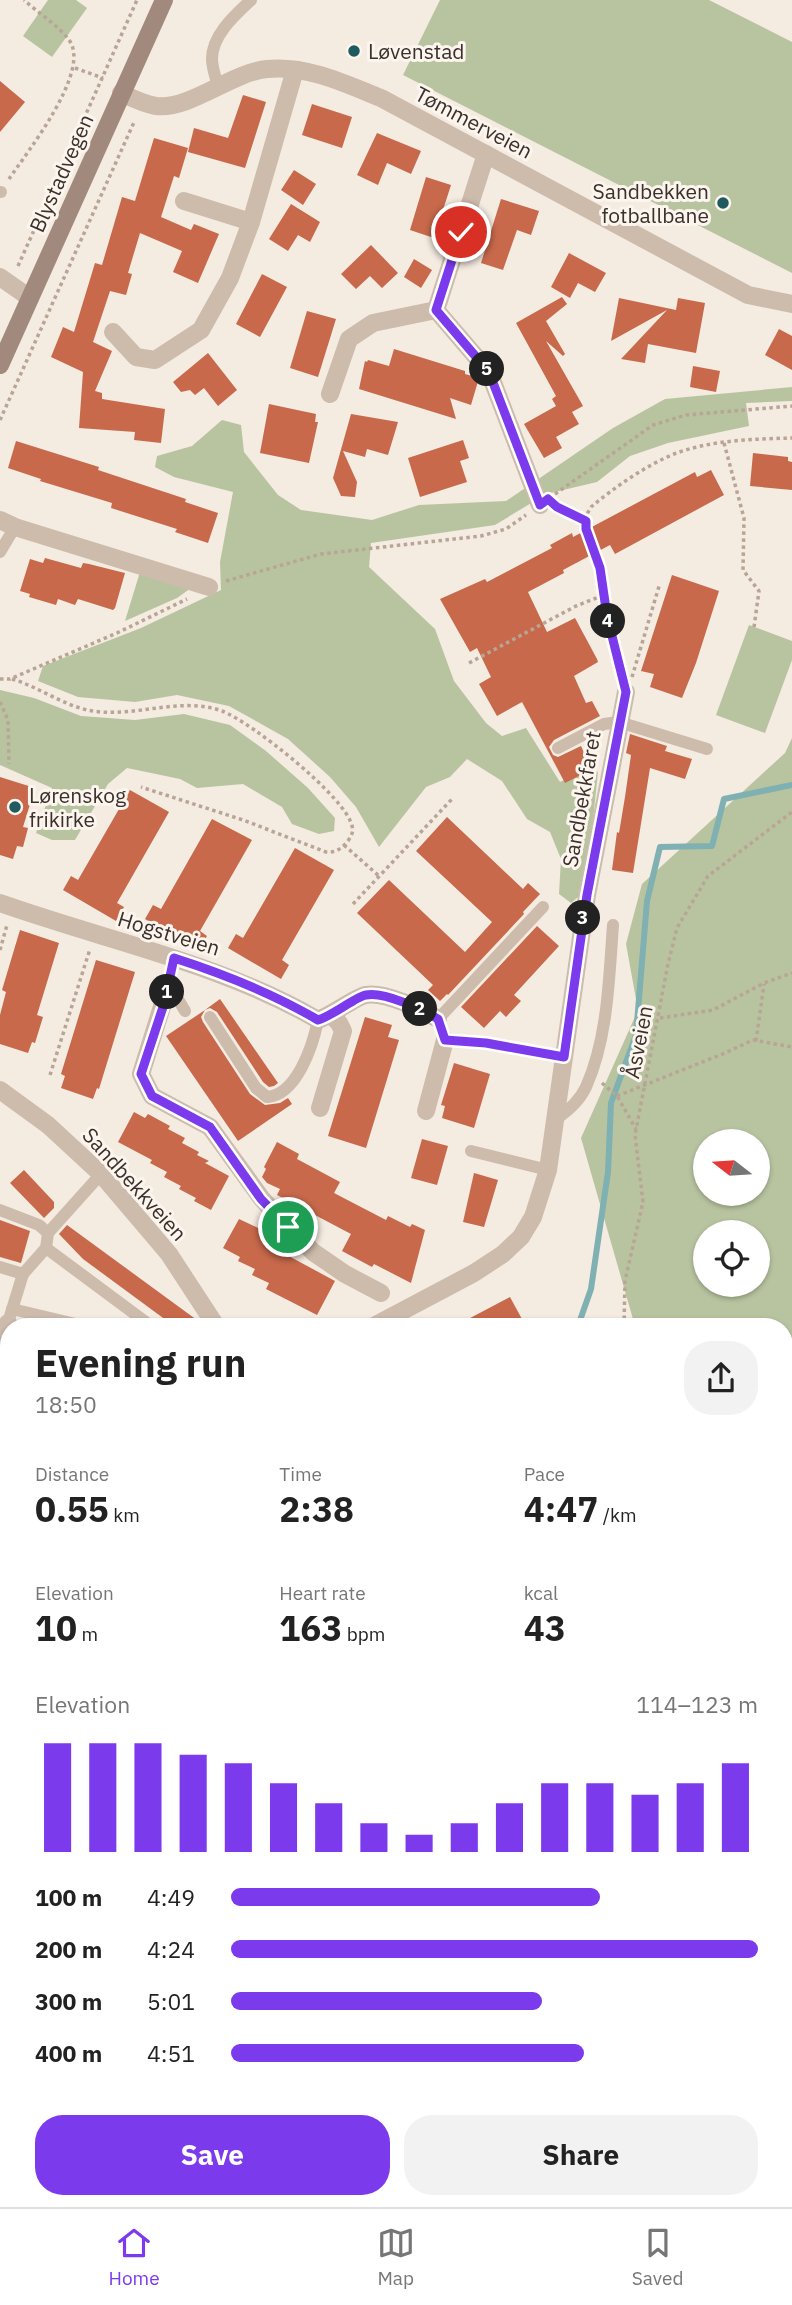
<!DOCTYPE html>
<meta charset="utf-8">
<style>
:root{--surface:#fff;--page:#f2f2f2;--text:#222;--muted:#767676;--line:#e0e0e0;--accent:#7c3aed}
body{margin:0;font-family:"IBM Plex Sans",sans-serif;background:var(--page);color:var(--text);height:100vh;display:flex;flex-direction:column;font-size:26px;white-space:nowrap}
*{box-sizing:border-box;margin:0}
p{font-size:23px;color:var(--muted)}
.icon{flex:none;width:38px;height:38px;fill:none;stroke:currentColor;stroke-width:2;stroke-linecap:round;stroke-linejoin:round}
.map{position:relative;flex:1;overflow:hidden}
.drawer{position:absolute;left:0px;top:1318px;width:793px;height:891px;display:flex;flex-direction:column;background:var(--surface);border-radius:28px 28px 0 0;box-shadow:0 2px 5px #0004}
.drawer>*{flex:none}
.needle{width:46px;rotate:287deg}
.fabs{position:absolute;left:693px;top:1129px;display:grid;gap:14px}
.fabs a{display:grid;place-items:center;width:77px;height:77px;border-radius:50%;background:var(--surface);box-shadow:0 2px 5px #0004;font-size:35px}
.pin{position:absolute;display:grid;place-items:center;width:60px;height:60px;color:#fff;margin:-30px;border:4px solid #fff;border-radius:50%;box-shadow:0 2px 7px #0007}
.km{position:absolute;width:35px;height:35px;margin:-18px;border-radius:50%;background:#222;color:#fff;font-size:19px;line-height:35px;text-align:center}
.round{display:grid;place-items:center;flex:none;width:74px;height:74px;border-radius:28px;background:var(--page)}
.summary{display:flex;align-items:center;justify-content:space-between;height:119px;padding:0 35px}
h1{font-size:38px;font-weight:700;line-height:52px}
.metrics{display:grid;grid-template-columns:repeat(3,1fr);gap:10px;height:119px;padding:7px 35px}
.metrics div{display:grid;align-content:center}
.metrics b{font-size:35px;font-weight:700}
.metrics small{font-size:19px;font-weight:400}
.metrics p{font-size:19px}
.chart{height:196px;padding:14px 35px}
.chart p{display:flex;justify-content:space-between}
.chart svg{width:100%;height:126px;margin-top:7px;stroke:var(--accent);stroke-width:6}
.action{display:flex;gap:14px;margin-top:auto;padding:14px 35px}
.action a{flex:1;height:80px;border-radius:28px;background:var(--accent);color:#fff;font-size:28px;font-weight:700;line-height:80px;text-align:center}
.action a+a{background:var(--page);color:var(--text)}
ul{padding:0 35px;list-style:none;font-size:23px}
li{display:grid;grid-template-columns:112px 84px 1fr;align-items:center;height:52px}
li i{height:18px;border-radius:9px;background:var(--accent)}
.dock{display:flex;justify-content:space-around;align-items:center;height:98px;border-top:2px solid var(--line);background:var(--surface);font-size:19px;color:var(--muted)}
.dock a{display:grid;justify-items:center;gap:4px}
.dock .on{color:var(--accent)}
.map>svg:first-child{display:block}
.green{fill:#b8c4a0;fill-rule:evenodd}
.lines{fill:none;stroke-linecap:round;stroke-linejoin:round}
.stream{stroke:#7fb0b2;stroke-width:6}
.building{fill:#c8694b}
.path{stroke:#b9a596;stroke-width:3.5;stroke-dasharray:3.5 3.5;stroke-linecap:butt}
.service{stroke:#cdbbac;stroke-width:12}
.minor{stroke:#cdbbac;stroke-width:18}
.secondary{stroke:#a18a7d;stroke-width:18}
.route-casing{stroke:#fff;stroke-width:14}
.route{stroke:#7c3aed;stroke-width:9}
.poi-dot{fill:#1f5a5e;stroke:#fbf5ee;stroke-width:2.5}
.labels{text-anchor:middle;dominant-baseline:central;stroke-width:6;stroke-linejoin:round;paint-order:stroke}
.poi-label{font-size:21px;fill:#3b302b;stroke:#fbf5ee;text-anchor:start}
.street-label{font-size:21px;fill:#3b302b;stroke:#fbf5ee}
</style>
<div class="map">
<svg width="792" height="2207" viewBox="0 0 792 2207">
<rect width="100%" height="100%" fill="#f4ebe1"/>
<g class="green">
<path d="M48,0H76L87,8L52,57L23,36Z"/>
<path d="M440,0H709L792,42V273L403,75Z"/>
<path d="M792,387V401L746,403L749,426L668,443L630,456L597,482L546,494L495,525L371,543L369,567L435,629L454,681L486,723L502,736L526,728L560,782L590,767L598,772L593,820L578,897L571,903L559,894L561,859L550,832L527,819L502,781L467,759L450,777L426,787L379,847L356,807L330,777L288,739L229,706L177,695L135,702L78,697L38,681L43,666L141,628L221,590L220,562L233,492L174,477L155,467L157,456L192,446L222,420L241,425L244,452L278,495L301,510L372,520L419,505L506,501L613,428L665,399Z"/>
<path d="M140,572L191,588L177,598L125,621Z"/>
<path d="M749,625L792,641V660L765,733L716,715Z"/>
<path d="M0,690L34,698L81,716L135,720L184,714L230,725L266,751L308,788L335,818L334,831L319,834L292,824L282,807L243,784L197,788L180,779L127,768L108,784L75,840H52L36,833L52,788L0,765Z"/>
<path d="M792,738V1565L784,1555V1326H635L581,1138L638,1010L626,944L642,884L785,753ZM705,1141H758V1194H705ZM705,1232H758V1284H705Z"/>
<path d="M787,1898H792V2159L784,2161V1903Z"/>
<path d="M310,2200H511L509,2207H309Z"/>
<path d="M596,2200H783V2207H592Z"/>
</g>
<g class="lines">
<g class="stream">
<path d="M578,1326L591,1289L608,1172L611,1103L636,1035L647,901L660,847L712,846L724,799L792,785"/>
<path d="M784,1944L792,1943"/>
<path d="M659,2207L663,2200"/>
</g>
</g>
<g class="building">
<path d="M0,81L25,102L0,132Z"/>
<path d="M243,95L266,102L245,168L188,152L194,128L228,138Z"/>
<path d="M312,104L352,117L342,148L302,135Z"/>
<path d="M377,133L421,151L411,174L387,163L378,185L357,175Z"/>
<path d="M154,138L188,148L179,178L174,176L161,217L191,230L194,224L219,234L198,283L173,272L182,251L140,233L128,273L132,274L126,295L110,291L93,342L112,351L95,391L102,393V399L165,409L161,443L134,440L135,432L79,428L83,372L51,357L63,327L74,332L95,263L102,265L122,197L135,201Z"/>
<path d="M294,170L316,184L303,205L281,190Z"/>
<path d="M426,177L451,185L434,238L410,230Z"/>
<path d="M501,199L539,211L531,235L517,230L503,270L481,263Z"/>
<path d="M291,204L320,222L310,242L298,235L288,251L269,239Z"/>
<path d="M371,245L398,273L382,288L370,276L356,289L341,274Z"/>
<path d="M569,253L606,273L595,292L578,283L570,298L551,287Z"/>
<path d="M414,259L432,270L421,288L404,277Z"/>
<path d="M262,274L287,287L260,337L236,324Z"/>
<path d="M562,297L567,304L546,321L565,354L563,356L546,341L583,406L572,412L579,424L556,437L562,448L544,458L524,424L556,406L552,399L556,396L516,323Z"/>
<path d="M619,298L676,310L678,298L705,303L696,353L648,344L645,363L621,359L667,310L611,341Z"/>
<path d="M307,311L336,319L318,377L290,368Z"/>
<path d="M779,329L792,336V370L765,355Z"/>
<path d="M394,349L465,371V374L479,378L471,405L450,398L456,419L359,389L365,361L367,362L368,360L389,366Z"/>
<path d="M208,353L237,390L218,406L204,388L195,395L190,390L181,392L173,382Z"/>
<path d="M693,366L720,371L716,392L690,387Z"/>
<path d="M269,404L316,414L315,422H318L309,463L260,453Z"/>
<path d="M351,414L398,422L388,455L367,449L365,457L343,451L357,482L355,497L341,496L333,478Z"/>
<path d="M463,440L469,458L460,461L467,482L420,497L408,458Z"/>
<path d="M16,441L99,467L98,470L186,499L185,502L218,513L208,543L175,532L177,529L111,508L112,503L40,481L41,479L8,468Z"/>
<path d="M753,453L788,457V461L792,462V490L750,486Z"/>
<path d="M711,470L724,495L615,554L610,545L563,570L564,573L528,592L547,632L575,618L597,659L598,662L574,676L586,703L592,701L600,716L554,740L549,747L553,755L558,757L581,746L589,764V771L565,783L522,702L497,716L479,684L491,677L477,648L470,652L440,599L485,579L487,582L552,548L550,545L572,533L573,537L695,472L697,477Z"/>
<path d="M45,558L81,568L83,563L89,564L125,573L115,608L113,610L78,599L75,605L58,599L56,605L29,597L30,594L20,591L30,559L43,563Z"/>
<path d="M672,575L719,591L696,663L682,698L650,687L654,674L641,671Z"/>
<path d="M630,734L667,746L665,751L692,759L685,779L650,768L633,873L612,870L617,832L619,833L625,797L631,755L626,753Z"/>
<path d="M0,777L35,788L23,827L28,828L23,847L17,846L13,859L0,855Z"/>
<path d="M130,790L169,812L117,903L124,907L116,921L63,890L71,876L78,880Z"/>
<path d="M447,817L523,889L528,883L540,894L523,912L524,914L448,995L447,994L440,1001L428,990L433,985L357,913L389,880L465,952L492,922L416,851Z"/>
<path d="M212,819L252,840L200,931L207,936L198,950L145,919L153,905L161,909Z"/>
<path d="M295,848L334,870L282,960L289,965L281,979L228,948L236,934L243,938Z"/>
<path d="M537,926L559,946L514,995L521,1001L506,1017L500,1011L484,1028L461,1007Z"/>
<path d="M20,930L59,943L37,1015L43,1017L35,1043L32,1042L28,1053L0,1044V1015L6,992L2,990Z"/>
<path d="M96,960L135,972L99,1089L97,1088L93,1099L61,1088L65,1076L61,1074Z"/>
<path d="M220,999L278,1083L274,1086L269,1087L263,1082L217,1012L210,1008L205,1010Z"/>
<path d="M205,1010L201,1017L203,1022L250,1094L265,1105L280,1103L288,1098L292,1104L238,1141L166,1036Z"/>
<path d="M365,1017L392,1025L388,1037L399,1040L366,1148L328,1136Z"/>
<path d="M454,1063L490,1074L474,1128L442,1118L445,1106L441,1105Z"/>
<path d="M134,1112L145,1118L148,1114L170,1126L168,1129L185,1138L182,1143L199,1152L197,1155L209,1161L205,1163L229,1176L211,1210L194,1201L196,1198L179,1189L181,1186L164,1177L167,1172L150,1163L152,1160L118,1142Z"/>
<path d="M422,1139L448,1146L437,1185L411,1178Z"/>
<path d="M277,1142L299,1154L297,1159L340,1182L334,1193L386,1220L388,1216L410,1227L412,1224L425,1230L411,1283L374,1264L372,1267L342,1251L351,1234L277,1195L280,1189L267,1183L262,1177L266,1169L264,1167Z"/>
<path d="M24,1170L54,1202V1208L44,1218L10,1183Z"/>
<path d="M474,1173L498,1180L484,1227L463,1222Z"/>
<path d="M239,1219L273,1235L270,1240L287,1249L285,1254L335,1281L317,1315L266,1289L269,1283L252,1275L255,1269L238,1261L240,1257L223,1248Z"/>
<path d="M0,1220L30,1231L21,1263L0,1257Z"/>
<path d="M67,1225L201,1323L203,1326H174L83,1259L59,1234Z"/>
<path d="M510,1297L523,1321L513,1326H455Z"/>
</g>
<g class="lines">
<g class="path">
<path d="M75,68L103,78"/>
<path d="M9,179C27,152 92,71 69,40C58,25 38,13 24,0"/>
<path d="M18,266L137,0"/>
<path d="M0,420L135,120"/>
<path d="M724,443L744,518L743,570L759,591L754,627"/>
<path d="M555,494L653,425L686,415L792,406"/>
<path d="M557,506L586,521"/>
<path d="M226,581L321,554L481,536L506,529L526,515"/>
<path d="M469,663L576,606L604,595"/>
<path d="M623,676L606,616L600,568L586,529L587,514L591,507C615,487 645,466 674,454C710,440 754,439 792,438"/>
<path d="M632,677L660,583"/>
<path d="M0,679H10L117,633L187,599"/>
<path d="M12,679C42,688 69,710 101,712C142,715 183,697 222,711C251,722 346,797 352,826C354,832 351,836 348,841C342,848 336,853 326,852L243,820L141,787"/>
<path d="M0,702L8,720L9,764"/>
<path d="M344,845L379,876"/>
<path d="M353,904L452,799"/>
<path d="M0,950L7,925"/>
<path d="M660,1018L713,1010L764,983L792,973"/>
<path d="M756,1041L764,984"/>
<path d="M50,1075L90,949"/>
<path d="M602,1083L617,1096L636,1129"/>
<path d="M617,1096L725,1053L753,1040L792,1047"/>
<path d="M624,1326L625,1281L643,1202L635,1135L668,964L677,928L708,876L792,812"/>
<path d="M0,1489L9,1492"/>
<path d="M0,1823L9,1826"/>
<path d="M0,2010L9,2012"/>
<path d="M0,2126L9,2102"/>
<path d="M276,2207L281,2200"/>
</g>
<g class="service">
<path d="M218,87C216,78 212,68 212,59C212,35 235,15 251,0"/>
<path d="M0,192H1"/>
<path d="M0,552L15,527"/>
<path d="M558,748L604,724L619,722L707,749"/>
<path d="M543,907L438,1019L445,1040L486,1043L564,1057"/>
<path d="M174,958L169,984L185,1011"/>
<path d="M210,1017L256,1088L267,1097C297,1095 313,1045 318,1020"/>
<path d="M556,1119C568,1111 580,1100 586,1087C608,1038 609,978 613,925"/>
<path d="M471,1151L548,1170"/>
<path d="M101,1174L48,1233L46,1248L151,1326"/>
<path d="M0,1210L39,1225L48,1233"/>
<path d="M0,1267L23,1274L46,1248"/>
<path d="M12,1309L84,1326"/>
<path d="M10,1316L23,1274"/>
</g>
<g class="minor">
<path d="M121,93C132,98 144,104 156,106C190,110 232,72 267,69C307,65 346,84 381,98L748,295L792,304"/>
<path d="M184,201L251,222"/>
<path d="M0,277L30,298"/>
<path d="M436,310L489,372L540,505"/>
<path d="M113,332L136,357L155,360L201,330L230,278L251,222L295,70"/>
<path d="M330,394L349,339L373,323L436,310L486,154"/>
<path d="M0,520L15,527L209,587"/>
<path d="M0,903C107,941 220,963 318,1020C332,1015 357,996 366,995C384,991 423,1010 438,1019"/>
<path d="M169,984L141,1074L152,1096L210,1127L262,1199L313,1252L345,1274L381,1293"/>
<path d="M0,1090L48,1125L101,1174L169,1254L216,1326"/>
<path d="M320,1108L343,1031L339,1023L332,1016"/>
<path d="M426,1111L445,1040"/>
<path d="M374,1326L474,1273L503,1254L521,1237L533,1217L548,1170L587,895L626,692"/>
<path d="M0,1353L8,1323"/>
<path d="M0,1575L9,1562"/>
<path d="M791,1588L792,1589"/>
<path d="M0,1596L2,1618L9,1621"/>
<path d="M0,1682L9,1680"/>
<path d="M0,1720L9,1696"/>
<path d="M0,1921L9,1923"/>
<path d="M0,2188L9,2191"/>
<path d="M36,2200L66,2207"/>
<path d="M219,2207L224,2200"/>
</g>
<path class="secondary" d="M0,365L164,0"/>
</g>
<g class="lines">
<g class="route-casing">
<path id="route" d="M288,1227L261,1199L210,1127L152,1096L141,1074L164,1004L174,958C224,974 272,993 318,1020C332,1016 357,996 366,995C384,991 423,1010 438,1019L445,1040L486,1043L564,1057L587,895L626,692L607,616L600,568L586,529V521L557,507L548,499L540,505L489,372L436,310L461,232"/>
</g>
<use href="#route" class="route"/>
</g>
<g class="poi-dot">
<circle cx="354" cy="51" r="7"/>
<circle cx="723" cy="203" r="7"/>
<circle cx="15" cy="807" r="7"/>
</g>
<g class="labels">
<g class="poi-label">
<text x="368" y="51">Løvenstad</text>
<text x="709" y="191" text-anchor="end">Sandbekken<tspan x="709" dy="24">fotballbane</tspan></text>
<text x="29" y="795">Lørenskog<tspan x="29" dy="24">frikirke</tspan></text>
</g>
<g class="street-label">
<text transform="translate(474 122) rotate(28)">Tømmerveien</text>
<text transform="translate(61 173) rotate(-66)">Blystadvegen</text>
<text transform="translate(581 799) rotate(-80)">Sandbekkfaret</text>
<text transform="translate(169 933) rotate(17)">Hogstveien</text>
<text transform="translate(638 1042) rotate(-79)">Åsveien</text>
<text transform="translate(135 1184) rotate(48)">Sandbekkveien</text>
</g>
</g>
</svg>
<div class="fabs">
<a><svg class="needle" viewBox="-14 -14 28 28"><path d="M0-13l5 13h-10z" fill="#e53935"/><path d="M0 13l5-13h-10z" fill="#767676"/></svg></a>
<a><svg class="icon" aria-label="locate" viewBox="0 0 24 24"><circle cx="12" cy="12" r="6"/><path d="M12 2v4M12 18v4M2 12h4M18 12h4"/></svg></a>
</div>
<div class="pin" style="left:288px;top:1227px;background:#1e9e55"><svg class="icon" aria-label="arrive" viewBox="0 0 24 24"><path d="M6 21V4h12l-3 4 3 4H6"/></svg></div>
<div class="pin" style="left:461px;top:232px;background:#d93025"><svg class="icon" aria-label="check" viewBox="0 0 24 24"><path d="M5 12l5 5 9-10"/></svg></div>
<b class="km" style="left:167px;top:992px">1</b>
<b class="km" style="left:420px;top:1009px">2</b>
<b class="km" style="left:583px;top:918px">3</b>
<b class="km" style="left:608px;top:621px">4</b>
<b class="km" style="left:487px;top:369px">5</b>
<section class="drawer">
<div class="summary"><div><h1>Evening run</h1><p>18:50</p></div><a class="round"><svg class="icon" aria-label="share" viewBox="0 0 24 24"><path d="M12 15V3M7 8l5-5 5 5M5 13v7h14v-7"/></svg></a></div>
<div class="metrics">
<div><p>Distance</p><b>0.55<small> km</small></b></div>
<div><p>Time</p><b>2:38</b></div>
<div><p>Pace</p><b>4:47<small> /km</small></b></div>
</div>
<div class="metrics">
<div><p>Elevation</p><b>10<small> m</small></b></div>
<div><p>Heart rate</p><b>163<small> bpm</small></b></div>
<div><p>kcal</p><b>43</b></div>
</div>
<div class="chart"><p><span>Elevation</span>114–123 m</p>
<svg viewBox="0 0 160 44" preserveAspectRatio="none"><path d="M5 44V6M15 44V6M25 44V6M35 44V10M45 44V13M55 44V20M65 44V27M75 44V34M85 44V38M95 44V34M105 44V27M115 44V20M125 44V20M135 44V24M145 44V20M155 44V13"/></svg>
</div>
<ul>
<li><b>100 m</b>4:49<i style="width:70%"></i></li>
<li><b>200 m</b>4:24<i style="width:100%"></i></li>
<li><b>300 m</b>5:01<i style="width:59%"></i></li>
<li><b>400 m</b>4:51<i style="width:67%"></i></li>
</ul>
<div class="action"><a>Save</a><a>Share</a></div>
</section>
</div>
<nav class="dock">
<a class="on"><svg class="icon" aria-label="home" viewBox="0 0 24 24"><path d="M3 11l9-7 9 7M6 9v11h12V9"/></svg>Home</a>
<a><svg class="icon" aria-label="map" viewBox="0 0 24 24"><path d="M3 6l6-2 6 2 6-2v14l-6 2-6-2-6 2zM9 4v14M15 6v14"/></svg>Map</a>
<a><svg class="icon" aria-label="saved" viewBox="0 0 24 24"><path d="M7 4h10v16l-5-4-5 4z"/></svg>Saved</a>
</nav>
